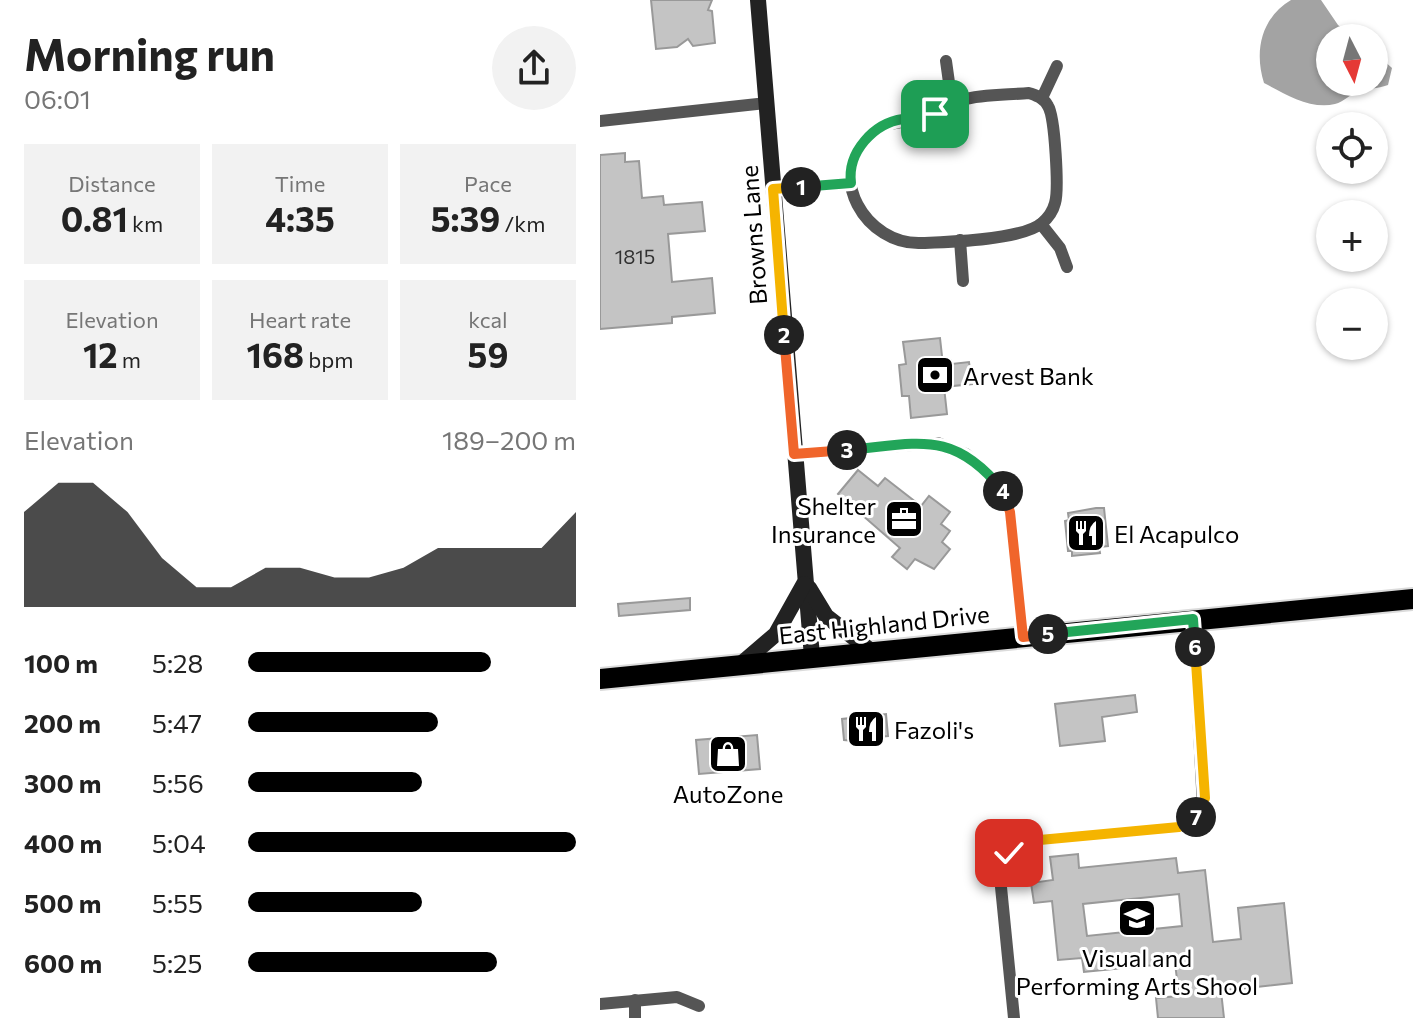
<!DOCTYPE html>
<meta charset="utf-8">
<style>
:root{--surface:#fff;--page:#f2f2f2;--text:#222;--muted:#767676;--accent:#000}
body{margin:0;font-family:Commissioner,sans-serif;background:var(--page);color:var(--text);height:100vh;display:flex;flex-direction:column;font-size:30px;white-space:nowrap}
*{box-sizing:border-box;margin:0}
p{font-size:26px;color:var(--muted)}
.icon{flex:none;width:44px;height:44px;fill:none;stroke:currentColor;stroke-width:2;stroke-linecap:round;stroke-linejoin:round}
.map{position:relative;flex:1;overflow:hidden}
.panel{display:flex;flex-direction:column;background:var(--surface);width:600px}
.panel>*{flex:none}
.needle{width:52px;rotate:174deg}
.buttons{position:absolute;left:716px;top:24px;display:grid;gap:16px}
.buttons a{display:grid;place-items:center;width:72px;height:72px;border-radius:50%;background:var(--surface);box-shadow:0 2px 6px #0004;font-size:40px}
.pin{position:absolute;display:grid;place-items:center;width:68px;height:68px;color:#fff;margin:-34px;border-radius:16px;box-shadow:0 4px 12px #0006}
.km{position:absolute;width:40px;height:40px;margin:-20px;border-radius:50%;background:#222;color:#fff;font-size:22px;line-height:40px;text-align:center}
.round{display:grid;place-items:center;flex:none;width:84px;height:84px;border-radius:42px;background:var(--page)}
.head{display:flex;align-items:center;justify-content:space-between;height:136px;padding:0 24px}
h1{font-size:44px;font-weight:700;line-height:60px}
.figures{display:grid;grid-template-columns:repeat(3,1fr);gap:12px;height:136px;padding:8px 24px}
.figures div{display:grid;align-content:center;border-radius:0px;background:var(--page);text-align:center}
.figures b{font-size:34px;font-weight:700}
.figures small{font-size:22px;font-weight:400}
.figures p{font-size:22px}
.chart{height:224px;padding:16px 24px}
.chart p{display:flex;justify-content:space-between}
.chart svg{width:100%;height:144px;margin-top:8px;fill:var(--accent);opacity:.7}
ul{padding:0 24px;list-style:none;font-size:26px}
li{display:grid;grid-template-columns:128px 96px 1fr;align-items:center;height:60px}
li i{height:20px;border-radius:10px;background:var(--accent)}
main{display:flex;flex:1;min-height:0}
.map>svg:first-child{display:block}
.water{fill:#a3a3a3}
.building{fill:#c4c4c4;stroke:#999;stroke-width:2;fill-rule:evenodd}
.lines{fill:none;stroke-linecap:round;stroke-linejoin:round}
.primary-casing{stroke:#dbdbdb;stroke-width:24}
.street{stroke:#555;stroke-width:12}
.secondary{stroke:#222;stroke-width:16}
.primary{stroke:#000;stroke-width:20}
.split-1-casing{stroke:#fff;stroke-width:16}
.split-2-casing{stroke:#fff;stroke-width:16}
.split-3-casing{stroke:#fff;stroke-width:16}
.split-4-casing{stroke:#fff;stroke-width:16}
.split-5-casing{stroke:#fff;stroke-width:16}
.split-6-casing{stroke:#fff;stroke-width:16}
.split-7-casing{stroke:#fff;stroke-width:16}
.split-8-casing{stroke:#fff;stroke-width:16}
.split-1{stroke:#22a559;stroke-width:10}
.split-2{stroke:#f5b400;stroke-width:10}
.split-3{stroke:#f0652b;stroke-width:10}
.split-4{stroke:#22a559;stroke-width:10}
.split-5{stroke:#f0652b;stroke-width:10}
.split-6{stroke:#22a559;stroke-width:10}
.split-7{stroke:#f5b400;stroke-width:10}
.split-8{stroke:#f5b400;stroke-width:10}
.labels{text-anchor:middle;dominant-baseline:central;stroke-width:6;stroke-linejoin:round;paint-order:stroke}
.number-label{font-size:20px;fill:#313131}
.street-label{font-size:24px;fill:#000;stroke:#fff}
.poi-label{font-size:24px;fill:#000;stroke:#fff;text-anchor:start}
</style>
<main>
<section class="panel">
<div class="head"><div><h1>Morning run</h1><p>06:01</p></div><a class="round"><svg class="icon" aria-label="share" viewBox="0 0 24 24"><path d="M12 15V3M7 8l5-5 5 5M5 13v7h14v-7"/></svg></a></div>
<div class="figures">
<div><p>Distance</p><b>0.81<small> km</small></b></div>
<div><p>Time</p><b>4:35</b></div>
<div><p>Pace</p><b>5:39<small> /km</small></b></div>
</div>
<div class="figures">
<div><p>Elevation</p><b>12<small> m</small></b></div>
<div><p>Heart rate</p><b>168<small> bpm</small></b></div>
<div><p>kcal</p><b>59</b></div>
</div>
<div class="chart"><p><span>Elevation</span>189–200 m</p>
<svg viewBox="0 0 160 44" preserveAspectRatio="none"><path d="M0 44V15L10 6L20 6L30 15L40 29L50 38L60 38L70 32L80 32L90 35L100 35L110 32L120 26L130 26L140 26L150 26L160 15V44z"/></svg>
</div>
<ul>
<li><b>100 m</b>5:28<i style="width:74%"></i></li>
<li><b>200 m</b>5:47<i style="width:58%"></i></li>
<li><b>300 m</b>5:56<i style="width:53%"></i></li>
<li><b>400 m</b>5:04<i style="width:100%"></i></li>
<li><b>500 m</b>5:55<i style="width:53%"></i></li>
<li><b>600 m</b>5:25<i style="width:76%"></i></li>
</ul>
</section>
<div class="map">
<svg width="813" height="1018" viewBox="0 0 813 1018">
<rect width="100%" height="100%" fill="#fff"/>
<path class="water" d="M691,0H721L738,25L754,38H730V82H774V52L792,68L788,85C777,89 768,88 757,92C750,94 744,102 735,104C711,110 685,94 664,83C654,51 661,18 691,0Z"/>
<g class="building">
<path d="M51,0H112L108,10L112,11L115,43L93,46L88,39L77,47L56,49Z"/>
<path d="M25,153V162L39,161L42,198L63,196L64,205L102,202L105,231L68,234L72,282L112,278L115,313L72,317V323L0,329V155Z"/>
<path d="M340,338L343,365L369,362L372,384L344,387L347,414L311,418L309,396H302L299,365L306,364L303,342Z"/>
<path d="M258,470L278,486L285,478L321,506L329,496L350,512L341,524L350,531L342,542L350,549L334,569L315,559L307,569L292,557L300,548L238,494Z"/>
<path d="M496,508H504L508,546L499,547L500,553L472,556V551H468L465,521L469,520L468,513Z"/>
<path d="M90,598V610L19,616L18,604Z"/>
<path d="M535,695L537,712L502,717L505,741L460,746L455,704Z"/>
<path d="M286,714L288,736L265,738V742L244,740L242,719Z"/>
<path d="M157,735L160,769L99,774L96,740Z"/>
<path d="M478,854L479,868L576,858L578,873L605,870L613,942L641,939L638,908L684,903L692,983L621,991L624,1018H558L556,998L579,996L575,963L484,972L482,958L458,960L452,901L434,903L431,883L453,880L450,857ZM579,894L582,926L487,936L483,904Z"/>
</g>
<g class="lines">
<g class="primary-casing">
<path id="primary" d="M0,679L813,599"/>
</g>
<g class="street">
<path d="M346,61L352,104"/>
<path d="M429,93C437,96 444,98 448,106C455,117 459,190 455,203C453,211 448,218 442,223C422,240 350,242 322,243C266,246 223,174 271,134C290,118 308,124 329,117C340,113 350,104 362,100C382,94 407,95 429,93Z"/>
<path d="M442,98L457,66"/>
<path d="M0,121L167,103"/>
<path d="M173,189L251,183"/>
<path d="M441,224L460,248L467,267"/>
<path d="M360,240L363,281"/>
<path d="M194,454L338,443L366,454L396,483L408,500L423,637"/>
<path d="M0,1004L77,997L99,1006"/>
<path d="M35,1018V1000"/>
<path d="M414,1018L400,877L409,853L429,841L579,827L596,817L603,807L593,619"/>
</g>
<g class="secondary">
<path d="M158,0L212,657"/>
<path d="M209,588L226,616L271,651"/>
<path d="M141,664L176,634L204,584"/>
</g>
<use href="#primary" class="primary"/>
</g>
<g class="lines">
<g class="split-1-casing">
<path id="split-1" d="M201,187L251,183C247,152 274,123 303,119C315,117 324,119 335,114"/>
</g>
<g class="split-2-casing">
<path id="split-2" d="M184,335L173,189L201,187"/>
</g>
<g class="split-3-casing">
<path id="split-3" d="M184,335L194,454L247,450"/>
</g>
<g class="split-4-casing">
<path id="split-4" d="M247,450C317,444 353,428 403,491"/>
</g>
<g class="split-5-casing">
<path id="split-5" d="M403,491L410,512L423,637L448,634"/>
</g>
<g class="split-6-casing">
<path id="split-6" d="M448,634L593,619L595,647"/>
</g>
<g class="split-7-casing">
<path id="split-7" d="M595,647L605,798L596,817"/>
</g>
<g class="split-8-casing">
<path id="split-8" d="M409,853L429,841L579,827L596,817"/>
</g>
<use href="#split-1" class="split-1"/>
<use href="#split-2" class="split-2"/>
<use href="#split-3" class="split-3"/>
<use href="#split-4" class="split-4"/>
<use href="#split-5" class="split-5"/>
<use href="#split-6" class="split-6"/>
<use href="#split-7" class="split-7"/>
<use href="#split-8" class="split-8"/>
</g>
<defs>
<g id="bank-square" transform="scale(2)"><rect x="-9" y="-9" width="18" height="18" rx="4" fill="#000" stroke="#fff"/><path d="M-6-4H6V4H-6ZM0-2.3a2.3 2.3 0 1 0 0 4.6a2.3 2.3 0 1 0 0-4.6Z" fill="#fff"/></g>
<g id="office-square" transform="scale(2)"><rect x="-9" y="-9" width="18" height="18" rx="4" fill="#000" stroke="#fff"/><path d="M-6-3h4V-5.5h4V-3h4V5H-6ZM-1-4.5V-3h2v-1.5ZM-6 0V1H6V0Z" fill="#fff"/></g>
<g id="restaurant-square" transform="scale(2)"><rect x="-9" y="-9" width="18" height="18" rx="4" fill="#000" stroke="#fff"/><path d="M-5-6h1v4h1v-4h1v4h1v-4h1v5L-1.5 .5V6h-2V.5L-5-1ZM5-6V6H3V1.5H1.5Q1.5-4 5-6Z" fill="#fff"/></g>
<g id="shop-square" transform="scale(2)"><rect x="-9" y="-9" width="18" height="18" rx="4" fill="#000" stroke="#fff"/><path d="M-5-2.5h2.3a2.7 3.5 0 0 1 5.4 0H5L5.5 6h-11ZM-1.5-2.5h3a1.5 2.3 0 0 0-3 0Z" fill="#fff"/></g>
<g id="school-square" transform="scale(2)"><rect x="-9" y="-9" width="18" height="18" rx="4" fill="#000" stroke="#fff"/><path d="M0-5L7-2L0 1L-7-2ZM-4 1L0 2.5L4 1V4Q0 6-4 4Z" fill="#fff"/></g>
</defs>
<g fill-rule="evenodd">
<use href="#bank-square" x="335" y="375"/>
<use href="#office-square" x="304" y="519"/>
<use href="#restaurant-square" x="486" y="533"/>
<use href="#restaurant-square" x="266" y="729"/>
<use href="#shop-square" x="128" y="754"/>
<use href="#school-square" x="537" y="918"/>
</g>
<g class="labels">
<g class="number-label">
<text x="35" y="256">1815</text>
</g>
<g class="street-label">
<text transform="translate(153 235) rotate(-94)">Browns Lane</text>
<text transform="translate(284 624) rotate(-6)">East Highland Drive</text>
</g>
<g class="poi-label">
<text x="363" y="375">Arvest Bank</text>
<text x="276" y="505" text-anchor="end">Shelter<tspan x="276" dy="28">Insurance</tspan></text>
<text x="514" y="533">El Acapulco</text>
<text x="294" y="729">Fazoli's</text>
<text x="128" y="793" text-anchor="middle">AutoZone</text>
<text x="537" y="957" text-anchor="middle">Visual and<tspan x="537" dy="28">Performing Arts Shool</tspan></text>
</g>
</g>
</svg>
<div class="buttons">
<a><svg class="needle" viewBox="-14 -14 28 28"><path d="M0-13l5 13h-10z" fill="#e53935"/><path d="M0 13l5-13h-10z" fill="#767676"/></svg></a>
<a><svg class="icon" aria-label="locate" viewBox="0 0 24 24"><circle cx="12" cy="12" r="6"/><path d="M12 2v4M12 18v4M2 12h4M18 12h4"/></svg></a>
<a>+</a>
<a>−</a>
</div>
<div class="pin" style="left:335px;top:114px;background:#1e9e55"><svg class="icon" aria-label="arrive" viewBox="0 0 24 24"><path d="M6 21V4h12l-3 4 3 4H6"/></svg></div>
<div class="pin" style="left:409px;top:853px;background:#d93025"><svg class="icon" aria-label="check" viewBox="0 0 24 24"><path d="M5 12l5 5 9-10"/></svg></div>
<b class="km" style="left:201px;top:187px">1</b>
<b class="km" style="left:184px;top:335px">2</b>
<b class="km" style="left:247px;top:450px">3</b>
<b class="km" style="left:403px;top:491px">4</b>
<b class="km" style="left:448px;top:634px">5</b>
<b class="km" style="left:595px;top:647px">6</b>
<b class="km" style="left:596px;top:817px">7</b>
</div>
</main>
